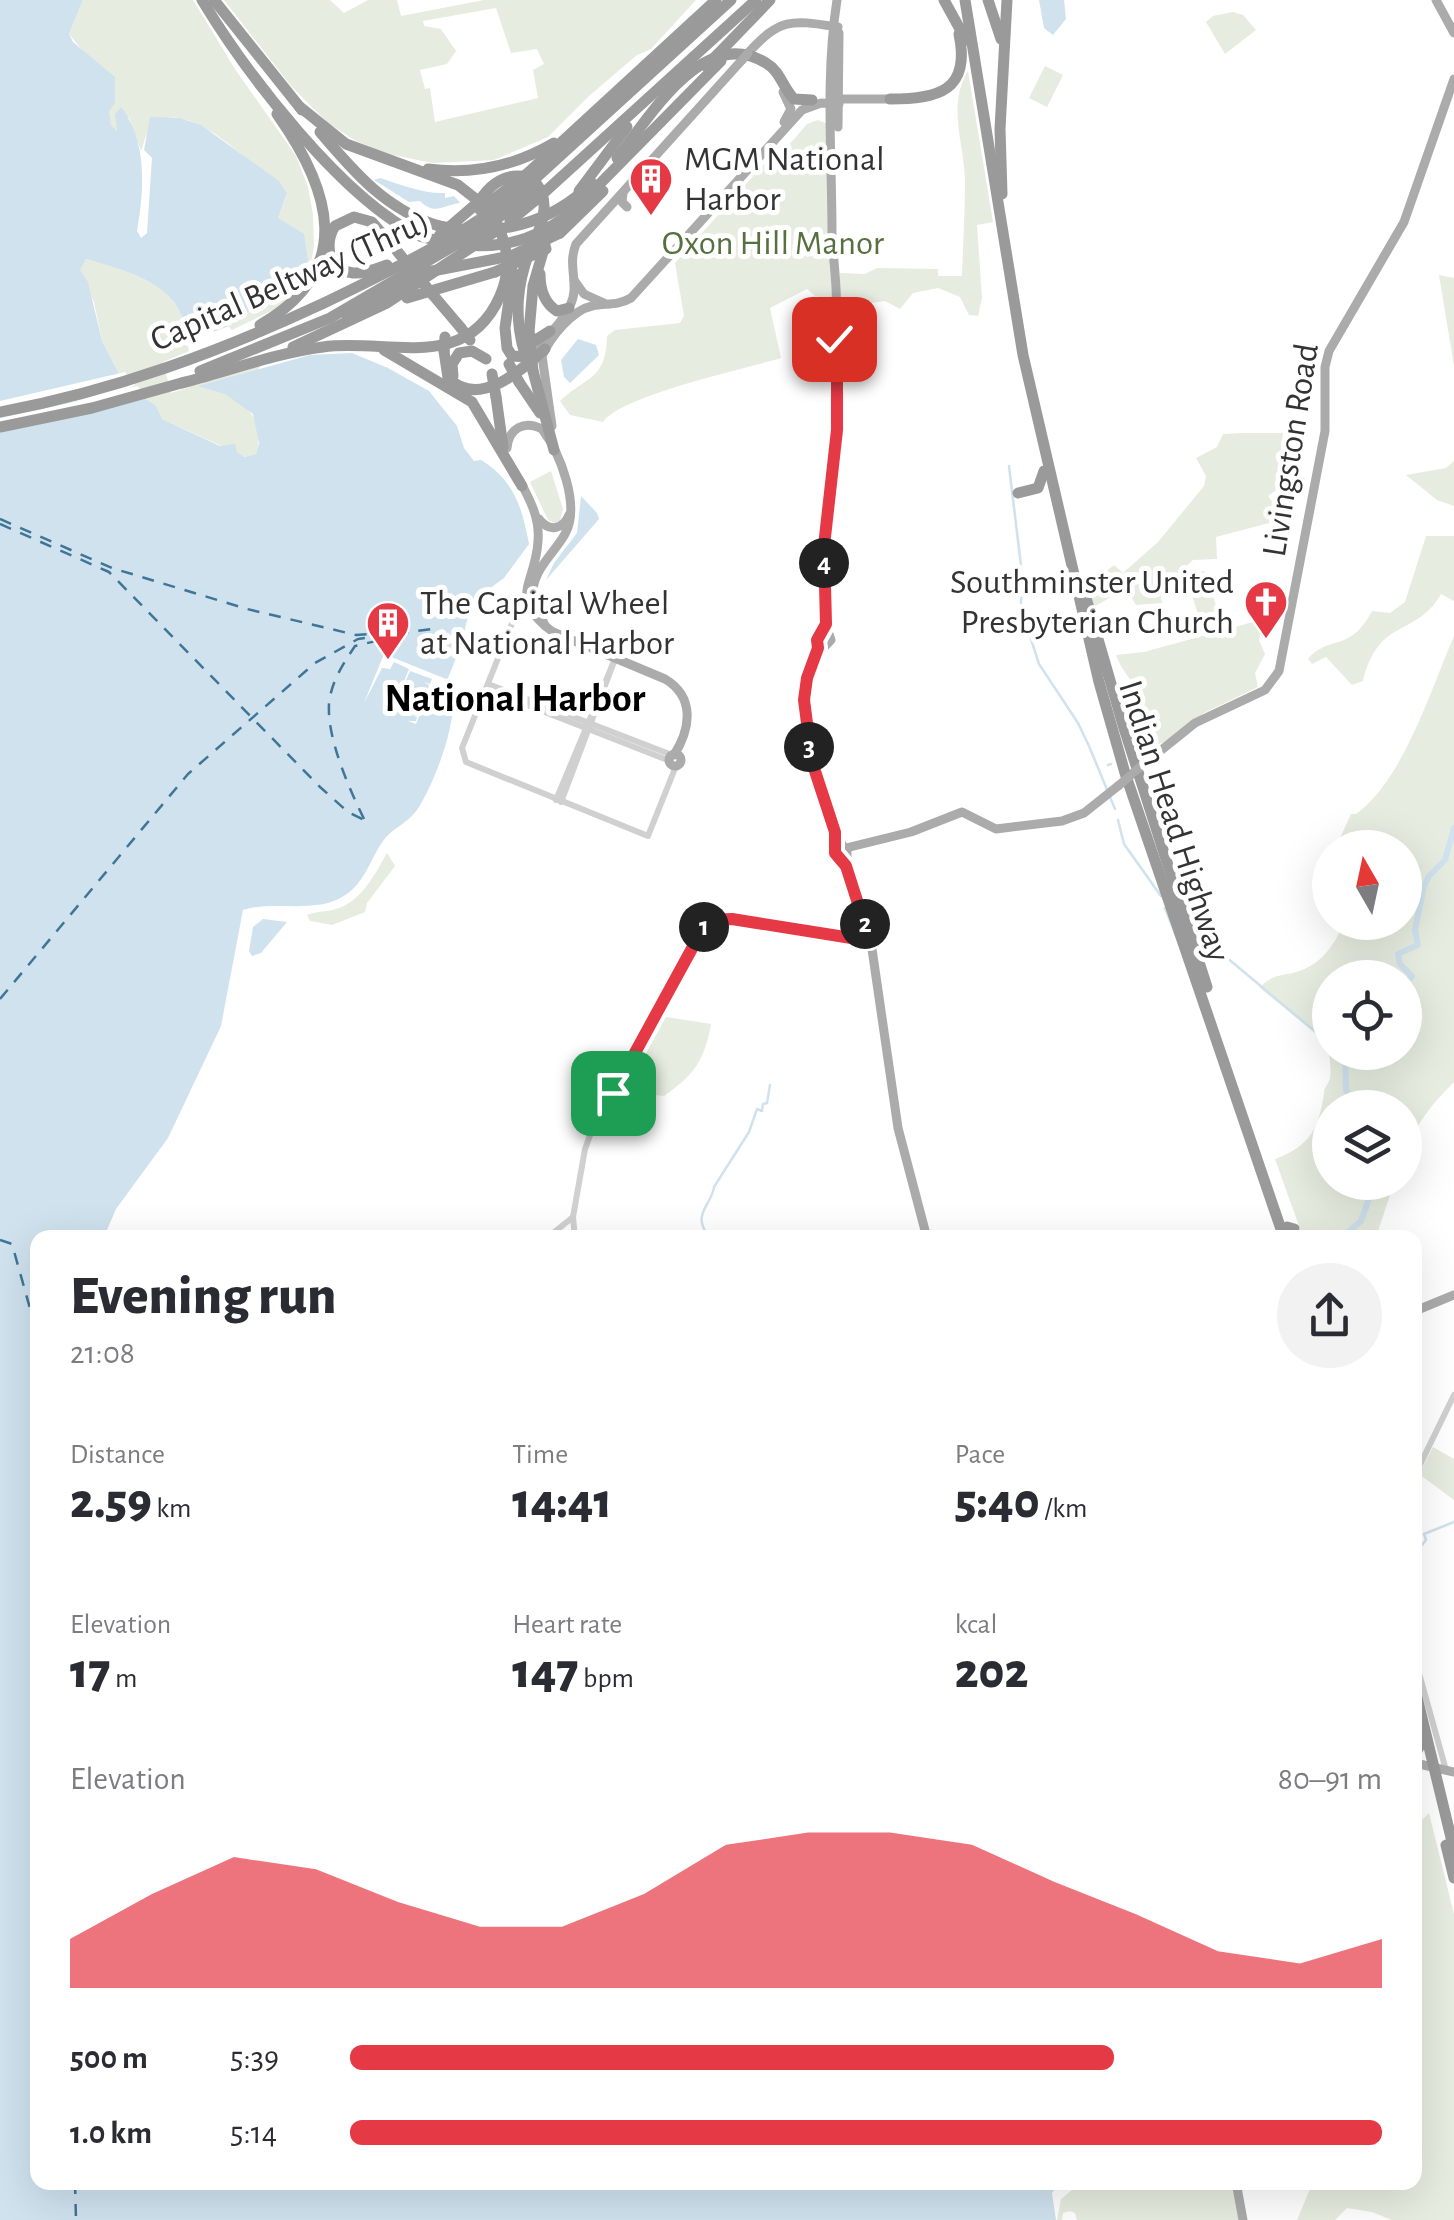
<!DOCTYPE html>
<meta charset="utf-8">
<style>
:root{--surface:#fff;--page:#f2f2f3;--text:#2b2b33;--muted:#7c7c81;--accent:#e63946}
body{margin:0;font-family:"Alegreya Sans",sans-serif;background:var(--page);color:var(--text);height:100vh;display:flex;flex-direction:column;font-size:38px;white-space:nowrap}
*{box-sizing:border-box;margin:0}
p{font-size:32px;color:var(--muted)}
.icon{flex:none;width:55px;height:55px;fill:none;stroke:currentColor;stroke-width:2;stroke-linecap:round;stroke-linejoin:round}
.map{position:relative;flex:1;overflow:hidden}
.side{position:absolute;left:30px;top:1230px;width:1392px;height:960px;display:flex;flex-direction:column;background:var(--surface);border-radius:20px;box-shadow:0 10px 40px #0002}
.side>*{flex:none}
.needle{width:65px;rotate:351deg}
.tools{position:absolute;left:1312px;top:830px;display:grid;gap:20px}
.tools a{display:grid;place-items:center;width:110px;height:110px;border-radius:50%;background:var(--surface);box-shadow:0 10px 40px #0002;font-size:50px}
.pin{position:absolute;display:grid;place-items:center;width:85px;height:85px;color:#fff;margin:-42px;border-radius:20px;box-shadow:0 5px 15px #0006}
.km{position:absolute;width:50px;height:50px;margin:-25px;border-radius:50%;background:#222;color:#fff;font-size:28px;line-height:50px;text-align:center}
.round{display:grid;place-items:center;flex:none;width:105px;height:105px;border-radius:52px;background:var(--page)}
.headline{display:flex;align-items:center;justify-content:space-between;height:170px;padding:0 40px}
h1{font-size:55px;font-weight:800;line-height:75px}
.figures{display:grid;grid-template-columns:repeat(3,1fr);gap:15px;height:170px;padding:10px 40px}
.figures div{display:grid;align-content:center}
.figures b{font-size:50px;font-weight:800}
.figures small{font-size:28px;font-weight:400}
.figures p{font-size:28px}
.chart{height:280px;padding:20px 40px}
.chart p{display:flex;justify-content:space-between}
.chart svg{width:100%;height:180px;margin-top:10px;fill:var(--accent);opacity:.7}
ul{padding:0 40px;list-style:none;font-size:32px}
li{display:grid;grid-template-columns:160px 120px 1fr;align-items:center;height:75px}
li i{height:25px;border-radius:12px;background:var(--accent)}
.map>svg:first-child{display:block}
.green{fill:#e6ecdf;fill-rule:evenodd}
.water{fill:#cfe2ee}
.pier{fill:#fff}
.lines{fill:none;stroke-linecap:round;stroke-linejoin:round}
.stream{stroke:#cfe2ee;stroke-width:2.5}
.river{stroke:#cfe2ee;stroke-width:6}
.ferry{stroke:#3f7597;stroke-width:2.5;stroke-dasharray:12 10;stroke-linecap:butt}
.minor{stroke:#d0d0d0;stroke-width:6}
.major{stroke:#ababab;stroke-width:9}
.highway{stroke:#9a9a9a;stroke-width:11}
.major-bridge{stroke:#ababab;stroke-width:9}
.highway-bridge{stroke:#9a9a9a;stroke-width:11}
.route-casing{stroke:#fff;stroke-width:20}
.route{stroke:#e63946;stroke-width:12}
.labels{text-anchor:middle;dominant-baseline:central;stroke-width:10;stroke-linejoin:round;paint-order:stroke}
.poi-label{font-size:35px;fill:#333;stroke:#fff;text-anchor:start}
.park-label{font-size:35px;fill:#56703f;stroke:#fff}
.street-label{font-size:35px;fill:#333;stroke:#fff}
.quarter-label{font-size:40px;font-weight:bold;fill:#000;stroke:#fff}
</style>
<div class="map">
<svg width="1454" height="2220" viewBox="0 0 1454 2220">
<rect width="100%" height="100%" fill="#fff"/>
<g class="green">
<path d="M83,0H193L235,69L296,156L308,187L313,214L314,246L309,275L277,308L232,330L228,326L260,299L271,279L278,275L296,278L304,273L308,261L278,218L287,195C262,173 196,104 161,120C145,126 146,140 141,151L129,117L116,131L111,125L108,110L83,51L69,34Z"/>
<path d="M224,0H330L344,13L368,0H397L401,16L484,0H696L651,49L637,55L589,96L548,137L494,160L433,163L383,153L356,141L328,123L291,86ZM496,8L511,53L537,49L544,64L533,70L538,98L435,122L430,88L425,89L420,70L447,64L456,51L441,29L424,26L423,21Z"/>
<path d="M1233,12L1243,15L1256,30L1225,54L1206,22L1213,16Z"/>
<path d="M1045,66L1063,75L1047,107L1029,98Z"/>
<path d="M968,71L993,222L977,225L982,298L978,316L969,315L960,297L938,288L913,293L900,309L885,301L840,307V273L865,274L877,268L938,269V276H962C963,244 965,212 965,180C964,143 947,105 968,71Z"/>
<path d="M818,120L827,124L832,300L815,296L807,289L770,308L781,358C745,369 622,395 603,422L570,415L560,401C587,376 606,380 607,336L615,330L680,323L684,316L675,263L782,144L788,146L807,124Z"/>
<path d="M86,259C116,268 154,277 174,302C181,311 184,323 188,332L198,335L177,342L188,346L189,351L163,362L171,393L260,365L246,408C259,419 261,438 256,454L246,457L162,419L125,385L102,341L94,302L79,270Z"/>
<path d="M1439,275L1454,278V366Z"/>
<path d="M1242,433H1283L1281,450L1291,451L1281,487L1268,496L1273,503L1269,523L1216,537L1217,559L1193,560L1175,576L1159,584L1162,603L1136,605L1126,588L1094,607L1089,586L1114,565L1123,573L1158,542L1204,486L1206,476L1196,458L1217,447L1223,434Z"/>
<path d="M1454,461V506L1437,500L1406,475L1446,468Z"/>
<path d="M551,471L563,509L560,521L554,523L548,520L530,482Z"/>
<path d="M1426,536H1454V601L1441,594C1416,638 1379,616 1363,681L1352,685L1326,657L1312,664L1308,659C1330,634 1350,653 1372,611L1390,613L1405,602Z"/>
<path d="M1204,571L1218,611L1199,617L1186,577Z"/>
<path d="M1264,619L1259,640L1265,654L1255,673L1258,687L1204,713L1164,742L1155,745C1142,729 1149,714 1142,698C1134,682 1122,672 1116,655L1144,652Z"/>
<path d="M1454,636V1082C1429,1107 1408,1132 1405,1168V1108H1330V1182L1394,1183L1376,1237H1303L1275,1159C1311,1146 1319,1127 1324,1093C1324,1087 1329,1084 1330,1078C1332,1068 1328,1057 1330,1046V1052H1405V978H1330V1045L1260,988C1271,974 1282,976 1296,972C1319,966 1333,947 1342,927L1331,923L1405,922V848L1336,847L1351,814H1356C1404,779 1430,691 1454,636Z"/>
<path d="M387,853L395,866L367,903L365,912L332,925L310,921L307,915C317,911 329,912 339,908C363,899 375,874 387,853Z"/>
<path d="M660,1016L711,1024C704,1061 695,1074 664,1096L621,1091Z"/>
<path d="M1433,1447L1454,1459V1500L1419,1474Z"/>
<path d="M1429,1813L1454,1914V2220H1392L1372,2212L1347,2208L1335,2220H1297L1310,2189L1309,2183L1415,2182V1827Z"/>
<path d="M1082,2182L1235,2183L1242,2220H1077L1075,2213L1070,2211L1063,2213L1062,2220H1057L1061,2199Z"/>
</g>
<g class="water">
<path d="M0,0H83L69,34L73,42L115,77V103L109,111L111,125L117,131L115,114L121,107C148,141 144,191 137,231L141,238L147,233L152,158L144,150L150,117L180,118L201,125L279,181L287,194L278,218L304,234L308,261L304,273C293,279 282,272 273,278C266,282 264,293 260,299C244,319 215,339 188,333C184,323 181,311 174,302C154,277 116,268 86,259L80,270L88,282L102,341L125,385L156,406L162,419L220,446L235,444L237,452L245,457L256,454L259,443L253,414L225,394L198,386L310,355L352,353L388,368L429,391L457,426L464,448L474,461L481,460C515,481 522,508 529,544L504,578L489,589L467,620L461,646L448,678C466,705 434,785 417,810C407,824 391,829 383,841C369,861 365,884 342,897C314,914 273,900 243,910L221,1026L168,1138L116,1209L104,1237L38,1238V2182H1060L1052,2193L1056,2220H0Z"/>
<path d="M1039,0H1064L1066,19L1053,35L1044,28Z"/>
<path d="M380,178C402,185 424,194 445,193V198L454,196L460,203C443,205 435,216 420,201L409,202L374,180Z"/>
<path d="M578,339L596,345L599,355L570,383L564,377L561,360Z"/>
<path d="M581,496L597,513L599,519L546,580L554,563L577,533Z"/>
<path d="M263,919L287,922L261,953L252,956L249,951L253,927Z"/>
</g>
<g class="pier">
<path d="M125,372L135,385L130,388L137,386L150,396L0,430V418L83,400L0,416V401Z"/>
<path d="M384,654L456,683L455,687L447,683L443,690L430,687L416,724L408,721H416L417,717L411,715L418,716L419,712L413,709L419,711L421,707L415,704L422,705L423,701L417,699L424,700L425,696L419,693L426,695L427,691L421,687L428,689L429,685L424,682L430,684L432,679L410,671L391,714L409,669L394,662L390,669L382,668L364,703Z"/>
</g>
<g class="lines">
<g class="stream">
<path d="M1009,466L1022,574L1021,604L1030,636L1039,664L1078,723L1089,746L1115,809"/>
<path d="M1140,748L1146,755"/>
<path d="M1137,751L1142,746"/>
<path d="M1156,761H1158"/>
<path d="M1108,765L1111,764"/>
<path d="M1118,820L1124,844L1161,896"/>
<path d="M1165,908L1180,946"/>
<path d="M1204,948L1226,957L1330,1044"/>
<path d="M1340,1052L1346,1058"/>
<path d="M709,1238C707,1233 703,1229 702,1223C699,1211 713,1199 714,1187L749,1132L757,1109L762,1111L763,1104L767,1103L770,1085"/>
<path d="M1415,1546L1422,1545L1426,1540L1424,1534L1454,1522"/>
</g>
<g class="river">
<path d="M1405,984L1412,976L1400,964L1398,954L1418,945L1415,930L1424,886L1429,876L1445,860L1454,828"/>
<path d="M1345,1052L1346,1090L1360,1108"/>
<path d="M1341,1238L1361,1221L1375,1182"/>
</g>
<g class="ferry">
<path d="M0,519L112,568L247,609L356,635L394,632"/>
<path d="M0,524L109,572L320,787L348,812L364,820"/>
<path d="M364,819C349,788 327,739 329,704C331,682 343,664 355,646L406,634"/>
<path d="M0,999L188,774L315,663L358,639L439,628"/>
<path d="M0,1240L12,1244L38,1337"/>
<path d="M75,2182L76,2220"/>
</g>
<g class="minor">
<path d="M534,609L513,621L462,748L466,762L648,836L676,766"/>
<path d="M488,684L672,755"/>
<path d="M486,689L670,761"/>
<path d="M556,800L615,659"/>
<path d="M561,802L615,659"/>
<path d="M573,1217L575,1238"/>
<path d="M547,1238L573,1217L585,1149L596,1119L707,923L722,917L870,941"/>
<path d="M1415,1475L1454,1395"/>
<path d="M1415,1659L1446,1770"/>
</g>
<g class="major">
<path d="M1436,0L1454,33"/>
<path d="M748,53C781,17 792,20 838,27"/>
<path d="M783,92L791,109L784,122"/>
<path d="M833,99H890"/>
<path d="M838,127L839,33"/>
<path d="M623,193L622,202L627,207"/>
<path d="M574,280L584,294L604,303"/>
<path d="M837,349L843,332L838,318"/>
<path d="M529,355C544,340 573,314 574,291C575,273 569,262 576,244L742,60"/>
<path d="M552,426L542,356C550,338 572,310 592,306C607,303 617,306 631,298L802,110L821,103L839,104"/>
<path d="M507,448C509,428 524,420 542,429C560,453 581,506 565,534C555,552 536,567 533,589C532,604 540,613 545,626"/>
<path d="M520,481C530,500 540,518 538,541C536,584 506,597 553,632L665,679C695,697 691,728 674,755"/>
<path d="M539,519C549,532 563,530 569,515"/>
<path d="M825,626L818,637L819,648L807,678L805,742L842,845"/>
<path d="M815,657L831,640L827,628L824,531L835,445L838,384L837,349L830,332C843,313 832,258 832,233C832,157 825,76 837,0"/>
<circle cx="675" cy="760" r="6"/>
<path d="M1144,764L1195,723L1265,690L1279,671L1325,431V367L1329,351L1404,222L1454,79"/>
<path d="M836,839L835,855L847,866"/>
<path d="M842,845L847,850V866L872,949L898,1128L927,1238"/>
<path d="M846,848L911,832L962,812L996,829L1062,821L1084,813L1118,786"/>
<path d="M1415,1311L1454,1295"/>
<path d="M1415,1763L1454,1772"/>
<path d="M1236,2182L1243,2220"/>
</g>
<g class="highway">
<path d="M202,0C246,73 343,200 420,236"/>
<path d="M214,0L302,110"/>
<path d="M944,0L966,40"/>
<path d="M965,0L1023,355L1099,682L1125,773L1284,1238"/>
<path d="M988,0L1001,39"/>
<path d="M718,54L770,0"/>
<path d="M890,99C938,99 971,91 959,34"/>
<path d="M300,107L346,144L458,185L486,207"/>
<path d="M320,132C354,172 386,210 439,226"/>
<path d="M617,158C649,119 703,24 766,63C780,71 783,88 794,99L812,100"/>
<path d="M428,169C474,175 515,166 554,143"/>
<path d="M529,172L716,0"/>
<path d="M537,177L731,0"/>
<path d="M547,190L756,0"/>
<path d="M487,191C506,169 542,169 544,205C545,221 536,236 530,250C517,284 514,315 524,351"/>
<path d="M579,191L627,127"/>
<path d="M1002,194L1000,129L1007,0"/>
<path d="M494,199L519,180"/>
<path d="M500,206L526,185"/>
<path d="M577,207L721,61"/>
<path d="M505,213L533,192"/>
<path d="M510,221L537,199"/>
<path d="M560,233L603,191"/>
<path d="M439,236L475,205"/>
<path d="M386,238L372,222L354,217L335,226C324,244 328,270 353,273C364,274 376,269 387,265"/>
<path d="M513,272L505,328L507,348L512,356L527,357"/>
<path d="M540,274C540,288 544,303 557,311L569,308"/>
<path d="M433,295L461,328"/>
<path d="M407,298L495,272"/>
<path d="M260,325C356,270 331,190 277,114"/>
<path d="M529,332L533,286L545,245"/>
<path d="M524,334L536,340L550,331"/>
<path d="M293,347L387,303L493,233"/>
<path d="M384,350L472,402L522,486"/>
<path d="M444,351L448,378C479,409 520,371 545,349"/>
<path d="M200,371L330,318L486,227"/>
<path d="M533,371L554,450"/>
<path d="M453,376L452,364L459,353L472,351L486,359"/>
<path d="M519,382L540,413"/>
<path d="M182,383C228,371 276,353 323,347C387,338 466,374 500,296C511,271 508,245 496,222"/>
<path d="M496,397L503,447"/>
<path d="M0,412C114,391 219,352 324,303C380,276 433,250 485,216"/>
<path d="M0,427L92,408L185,382"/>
<path d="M1018,493L1038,488L1044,471"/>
<path d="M1082,584L1123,725L1207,987"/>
<path d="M1287,1227L1294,1229L1293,1238"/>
<path d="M1415,1689L1454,1850"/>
<path d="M1415,1754L1419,1747L1418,1731"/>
<path d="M1446,1845L1454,1878"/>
</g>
<g class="major-bridge">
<path d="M742,60L748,53"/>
<path d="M1134,772L1144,764"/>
<path d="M1118,786L1130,776"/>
</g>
<g class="highway-bridge">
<path d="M706,66L718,54"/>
<path d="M519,180L529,172"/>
<path d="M526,185L537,177"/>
<path d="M537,199L547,190"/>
<path d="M475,205L487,191"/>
<path d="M480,210L494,199"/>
<path d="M485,216L500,206"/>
<path d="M489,224L505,213"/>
<path d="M439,226C495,238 551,224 592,183"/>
<path d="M420,236C478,254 530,249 577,207"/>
<path d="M397,251L433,295"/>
<path d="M495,272L546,249"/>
<path d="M347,316L427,272L511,256L560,233"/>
<path d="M461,328L470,340"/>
<path d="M529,332L533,371"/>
<path d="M444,351L445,337"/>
<path d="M509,364L519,382"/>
<path d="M492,374L496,397"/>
</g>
</g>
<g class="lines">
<g class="route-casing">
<path id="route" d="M613,1093L701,932L710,920L732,919L870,941L846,866L835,853V832L812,762L804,700L807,678L818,648L817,640L826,624L824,546L837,430V348L834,339"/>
</g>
<use href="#route" class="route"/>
</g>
<defs>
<g id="building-pin" transform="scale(2.25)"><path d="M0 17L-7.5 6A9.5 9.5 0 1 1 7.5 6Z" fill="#e63946" stroke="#fff"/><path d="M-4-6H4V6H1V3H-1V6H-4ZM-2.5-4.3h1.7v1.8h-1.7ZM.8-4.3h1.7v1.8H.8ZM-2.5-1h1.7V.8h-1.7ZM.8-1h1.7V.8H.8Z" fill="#fff"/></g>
<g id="church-pin" transform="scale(2.25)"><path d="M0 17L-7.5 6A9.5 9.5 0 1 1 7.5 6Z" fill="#e63946" stroke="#fff"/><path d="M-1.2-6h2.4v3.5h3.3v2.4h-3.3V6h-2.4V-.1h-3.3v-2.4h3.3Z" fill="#fff"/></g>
</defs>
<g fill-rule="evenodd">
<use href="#building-pin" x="651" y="179"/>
<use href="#church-pin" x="1266" y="602"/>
<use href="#building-pin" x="388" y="623"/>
</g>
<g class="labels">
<g class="poi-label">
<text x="684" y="159">MGM National<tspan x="684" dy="40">Harbor</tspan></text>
<text x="1234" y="582" text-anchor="end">Southminster United<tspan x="1234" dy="40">Presbyterian Church</tspan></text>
<text x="420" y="603">The Capital Wheel<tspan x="420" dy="40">at National Harbor</tspan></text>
</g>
<g class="park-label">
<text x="773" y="243">Oxon Hill Manor</text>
</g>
<g class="street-label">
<text transform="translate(290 281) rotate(-24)">Capital Beltway (Thru)</text>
<text transform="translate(1291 450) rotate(-81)">Livingston Road</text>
<text transform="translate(1174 821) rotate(72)">Indian Head Highway</text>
</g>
<g class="quarter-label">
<text x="515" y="699">National Harbor</text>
</g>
</g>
</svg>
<div class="tools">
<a><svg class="needle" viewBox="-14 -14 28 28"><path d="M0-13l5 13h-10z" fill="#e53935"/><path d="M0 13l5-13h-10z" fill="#7c7c81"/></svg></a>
<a><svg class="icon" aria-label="locate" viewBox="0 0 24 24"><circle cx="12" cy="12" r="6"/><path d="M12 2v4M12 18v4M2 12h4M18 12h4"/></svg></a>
<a><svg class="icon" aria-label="layers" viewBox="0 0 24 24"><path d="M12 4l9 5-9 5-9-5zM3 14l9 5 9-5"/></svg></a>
</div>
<div class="pin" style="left:613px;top:1093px;background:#1e9e55"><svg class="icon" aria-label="arrive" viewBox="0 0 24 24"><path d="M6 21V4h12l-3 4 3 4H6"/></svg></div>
<div class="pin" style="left:834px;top:339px;background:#d93025"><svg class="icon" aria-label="check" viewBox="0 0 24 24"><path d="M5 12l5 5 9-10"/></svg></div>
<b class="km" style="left:704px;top:927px">1</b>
<b class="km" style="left:865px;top:924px">2</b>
<b class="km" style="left:809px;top:747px">3</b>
<b class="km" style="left:824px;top:563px">4</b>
<section class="side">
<div class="headline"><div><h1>Evening run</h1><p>21:08</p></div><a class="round"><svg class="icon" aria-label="share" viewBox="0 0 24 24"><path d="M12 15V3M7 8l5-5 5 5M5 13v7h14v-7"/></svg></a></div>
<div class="figures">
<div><p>Distance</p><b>2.59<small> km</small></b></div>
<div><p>Time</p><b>14:41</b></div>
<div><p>Pace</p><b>5:40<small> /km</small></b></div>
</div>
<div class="figures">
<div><p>Elevation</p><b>17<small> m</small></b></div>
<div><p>Heart rate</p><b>147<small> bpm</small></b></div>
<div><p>kcal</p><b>202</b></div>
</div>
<div class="chart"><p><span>Elevation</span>80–91 m</p>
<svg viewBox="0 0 160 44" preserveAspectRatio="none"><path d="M0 44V32L10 21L20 12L30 15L40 23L50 29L60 29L70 21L80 9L90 6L100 6L110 9L120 18L130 26L140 35L150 38L160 32V44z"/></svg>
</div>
<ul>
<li><b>500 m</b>5:39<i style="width:74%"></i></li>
<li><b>1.0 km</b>5:14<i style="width:100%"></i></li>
</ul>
</section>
</div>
